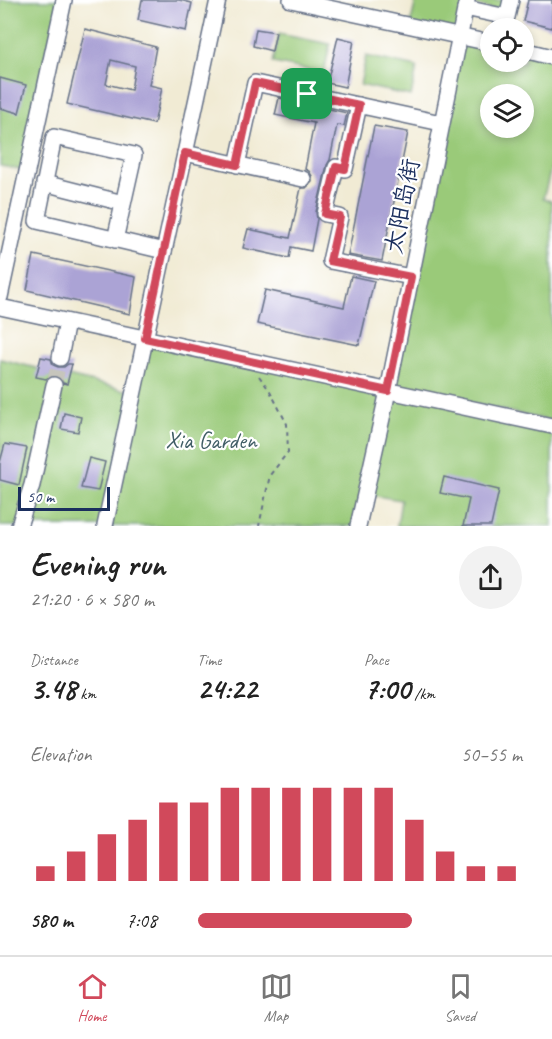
<!DOCTYPE html>
<meta charset="utf-8">
<style>
:root{--surface:#fff;--page:#f2f2f2;--text:#222;--muted:#767676;--line:#e0e0e0;--accent:#d1495b}
body{margin:0;font-family:Caveat,"LXGW WenKai TC",sans-serif;background:var(--page);color:var(--text);height:100vh;display:flex;flex-direction:column;font-size:22px;white-space:nowrap}
*{box-sizing:border-box;margin:0}
p{font-size:20px;color:var(--muted)}
.icon{flex:none;width:33px;height:33px;fill:none;stroke:currentColor;stroke-width:2;stroke-linecap:round;stroke-linejoin:round}
.map{position:relative;height:526px;overflow:hidden}
.sheet{display:flex;flex-direction:column;background:var(--surface);flex:1}
.sheet>*{flex:none}
.tools{position:absolute;left:480px;top:18px;display:grid;gap:12px}
.tools a{display:grid;place-items:center;width:54px;height:54px;border-radius:50%;background:var(--surface);box-shadow:0 3px 9px #0003;font-size:30px}
.scale{position:absolute;left:18px;bottom:15px;width:92px;box-sizing:border-box;padding-left:6px;border:3px solid #1b2f5e;border-top:0;font-size:16px;line-height:21px;white-space:nowrap;color:#1b2f5e;-webkit-text-stroke:4px #fff;paint-order:stroke}
.pin{position:absolute;display:grid;place-items:center;width:51px;height:51px;color:#fff;margin:-26px;border-radius:12px;box-shadow:0 3px 9px #0006}
.round{display:grid;place-items:center;flex:none;width:63px;height:63px;border-radius:32px;background:var(--page)}
.headline{display:flex;align-items:center;justify-content:space-between;height:102px;padding:0 30px}
h1{font-size:33px;font-weight:700;line-height:45px}
.metrics{display:grid;grid-template-columns:repeat(3,1fr);gap:9px;height:102px;padding:6px 30px}
.metrics div{display:grid;align-content:center}
.metrics b{font-size:30px;font-weight:700}
.metrics small{font-size:16px;font-weight:400}
.metrics p{font-size:16px}
.chart{height:168px;padding:12px 30px}
.chart p{display:flex;justify-content:space-between}
.chart svg{width:100%;height:108px;margin-top:6px;stroke:var(--accent);stroke-width:6}
ul{padding:0 30px;list-style:none;font-size:20px}
li{display:grid;grid-template-columns:96px 72px 1fr;align-items:center;height:45px}
li i{height:15px;border-radius:8px;background:var(--accent)}
.tabs{display:flex;justify-content:space-around;align-items:center;height:84px;border-top:2px solid var(--line);background:var(--surface);font-size:16px;color:var(--muted)}
.tabs a{display:grid;justify-items:center;gap:3px}
.tabs .on{color:var(--accent)}
.map>svg:first-child{display:block}
.green{fill:#9aca79;stroke:#5a7c6c;stroke-width:1.5;fill-rule:evenodd}
.building{fill:#aba3d5;fill-rule:evenodd}
.lines{fill:none;stroke-linecap:round;stroke-linejoin:round}
.minor-tunnel{stroke:#c6c5bc;stroke-width:15;stroke-dasharray:15 8;stroke-linecap:butt}
.minor-casing{stroke:#667187;stroke-width:18}
.path{stroke:#667187;stroke-width:2;stroke-dasharray:4.5 4.5;stroke-linecap:butt}
.minor{stroke:#fff;stroke-width:15}
.route-casing{stroke:#fff;stroke-width:12}
.route{stroke:#d1495b;stroke-width:8}
.labels{text-anchor:middle;dominant-baseline:central;stroke-width:4.5;stroke-linejoin:round;paint-order:stroke}
.street-label{font-size:24px;fill:#1b2f5e;stroke:#fff}
.park-label{font-size:24px;fill:#415e66;stroke:#fff}
</style>
<div class="map">
<svg width="552" height="526" viewBox="0 0 552 526">
<rect width="100%" height="100%" fill="#fff"/>
<filter id="ink" filterUnits="userSpaceOnUse"><feTurbulence type="fractalNoise" baseFrequency=".0167" numOctaves="2"/><feDisplacementMap in="SourceGraphic" scale="12" xChannelSelector="R" yChannelSelector="G"/><feConvolveMatrix kernelMatrix="1 2 1 2 8 2 1 2 1" color-interpolation-filters="sRGB"/></filter>
<filter id="wash" filterUnits="userSpaceOnUse"><feTurbulence type="fractalNoise" baseFrequency=".008" numOctaves="4" result="noise"/><feDisplacementMap in="SourceGraphic" scale="24" xChannelSelector="R" yChannelSelector="G"/><feGaussianBlur stdDeviation="1.35" result="paint"/><feColorMatrix in="noise" values="0 0 0 0 0 0 0 0 0 0 0 0 0 0 0 0 0 1.4 0 .05"/><feComposite in="paint" operator="in"/></filter>
<g filter="url(#wash)">
<rect width="100%" height="100%" fill="#f1ebd4"/>
<g class="green">
<path d="M0,0H64L27,171L0,166Z"/>
<path d="M416,0H508L506,12L466,3L459,36L490,43V62H524V50L552,57V165L543,199L552,201V421L391,386L458,37L410,26ZM490,94H524V128H490Z"/>
<path d="M279,34L330,44L324,73L273,63Z"/>
<path d="M366,56L417,67L411,96L360,85Z"/>
<path d="M145,338L552,426V526H397L401,500L365,494L358,526H0V359L133,392Z"/>
</g>
<g id="blocks">
<g class="building">
<path d="M142,0H179L192,3L186,31L138,20Z"/>
<path d="M528,0H552V28L523,21Z"/>
<path d="M85,29L156,47L149,85L162,88L154,124L67,104ZM111,60L135,66L131,90L106,84Z"/>
<path d="M256,29L276,32L272,51L253,46Z"/>
<path d="M338,37L354,41L345,87L327,83Z"/>
<path d="M0,78L26,85L19,113L0,108Z"/>
<path d="M279,98L347,113L344,126L337,125L330,160L327,165L316,212L317,219L311,251L291,247L289,258L243,248L248,229L290,238L301,188H306L312,182V176L309,171L305,169L314,123L275,115Z"/>
<path d="M374,126L408,132L382,261L348,255Z"/>
<path d="M34,255L136,277L130,314L27,290Z"/>
<path d="M351,276L374,281L359,345L257,324L265,290L344,307Z"/>
<path d="M41,357L51,359L53,365L58,367H64L68,364H72L67,384L63,383L61,378L57,376H51L46,379L36,377Z"/>
<path d="M64,413L81,417L78,432L61,429Z"/>
<path d="M5,444L27,448L19,485L0,480V462Z"/>
<path d="M89,458L105,462L98,491L81,488Z"/>
<path d="M444,477L499,490L491,526H463L469,499L440,493Z"/>
</g>
</g>
</g>
<g filter="url(#ink)">
<use href="#blocks" fill-opacity="0" stroke="#667187" stroke-width="1.5"/>
<g class="lines">
<path class="minor-tunnel" d="M54,385L60,358"/>
<g class="minor-casing">
<g id="minor">
<path d="M291,0L490,43"/>
<path d="M465,8L507,17L511,0"/>
<path d="M524,50L552,57"/>
<path d="M359,105L345,169L336,167L325,214L340,217L330,261L411,277"/>
<path d="M185,153L303,179"/>
<path d="M237,165L255,83L441,123"/>
<path d="M44,183L123,203"/>
<path d="M115,240L134,155L54,137L37,221L164,251"/>
<path d="M0,297L64,0"/>
<path d="M0,307L552,426"/>
<path d="M60,358L67,322"/>
<path d="M19,526L32,485L54,385"/>
<path d="M105,526L218,0"/>
<path d="M358,526L388,391L467,0"/>
</g>
</g>
<path class="path" d="M259,376L270,391L287,424L288,452L270,475L259,526"/>
<use href="#minor" class="minor"/>
</g>
</g>
<g class="lines" filter="url(#ink)">
<g class="route-casing">
<path id="route" d="M255,83L359,105L345,169L336,167L325,214L340,217L330,261L411,277L388,391L145,338L185,153L237,165Z"/>
</g>
<use href="#route" class="route"/>
</g>
<g class="labels">
<g class="street-label">
<text transform="translate(402 206) rotate(-79)">太阳岛街</text>
</g>
<g class="park-label">
<text x="211" y="440">Xia Garden</text>
</g>
</g>
</svg>
<div class="tools">
<a><svg class="icon" aria-label="locate" viewBox="0 0 24 24"><circle cx="12" cy="12" r="6"/><path d="M12 2v4M12 18v4M2 12h4M18 12h4"/></svg></a>
<a><svg class="icon" aria-label="layers" viewBox="0 0 24 24"><path d="M12 4l9 5-9 5-9-5zM3 14l9 5 9-5"/></svg></a>
</div>
<div class="scale">50 m</div>
<div class="pin" style="left:307px;top:94px;background:#1e9e55"><svg class="icon" aria-label="arrive" viewBox="0 0 24 24"><path d="M6 21V4h12l-3 4 3 4H6"/></svg></div>
</div>
<section class="sheet">
<div class="headline"><div><h1>Evening run</h1><p>21:20 · 6 × 580 m</p></div><a class="round"><svg class="icon" aria-label="share" viewBox="0 0 24 24"><path d="M12 15V3M7 8l5-5 5 5M5 13v7h14v-7"/></svg></a></div>
<div class="metrics">
<div><p>Distance</p><b>3.48<small> km</small></b></div>
<div><p>Time</p><b>24:22</b></div>
<div><p>Pace</p><b>7:00<small> /km</small></b></div>
</div>
<div class="chart"><p><span>Elevation</span>50–55 m</p>
<svg viewBox="0 0 160 44" preserveAspectRatio="none"><path d="M5 44V38M15 44V32M25 44V25M35 44V19M45 44V12M55 44V12M65 44V6M75 44V6M85 44V6M95 44V6M105 44V6M115 44V6M125 44V19M135 44V32M145 44V38M155 44V38"/></svg>
</div>
<ul>
<li><b>580 m</b>7:08<i style="width:66%"></i></li>
</ul>
</section>
<nav class="tabs">
<a class="on"><svg class="icon" aria-label="home" viewBox="0 0 24 24"><path d="M3 11l9-7 9 7M6 9v11h12V9"/></svg>Home</a>
<a><svg class="icon" aria-label="map" viewBox="0 0 24 24"><path d="M3 6l6-2 6 2 6-2v14l-6 2-6-2-6 2zM9 4v14M15 6v14"/></svg>Map</a>
<a><svg class="icon" aria-label="saved" viewBox="0 0 24 24"><path d="M7 4h10v16l-5-4-5 4z"/></svg>Saved</a>
</nav>
